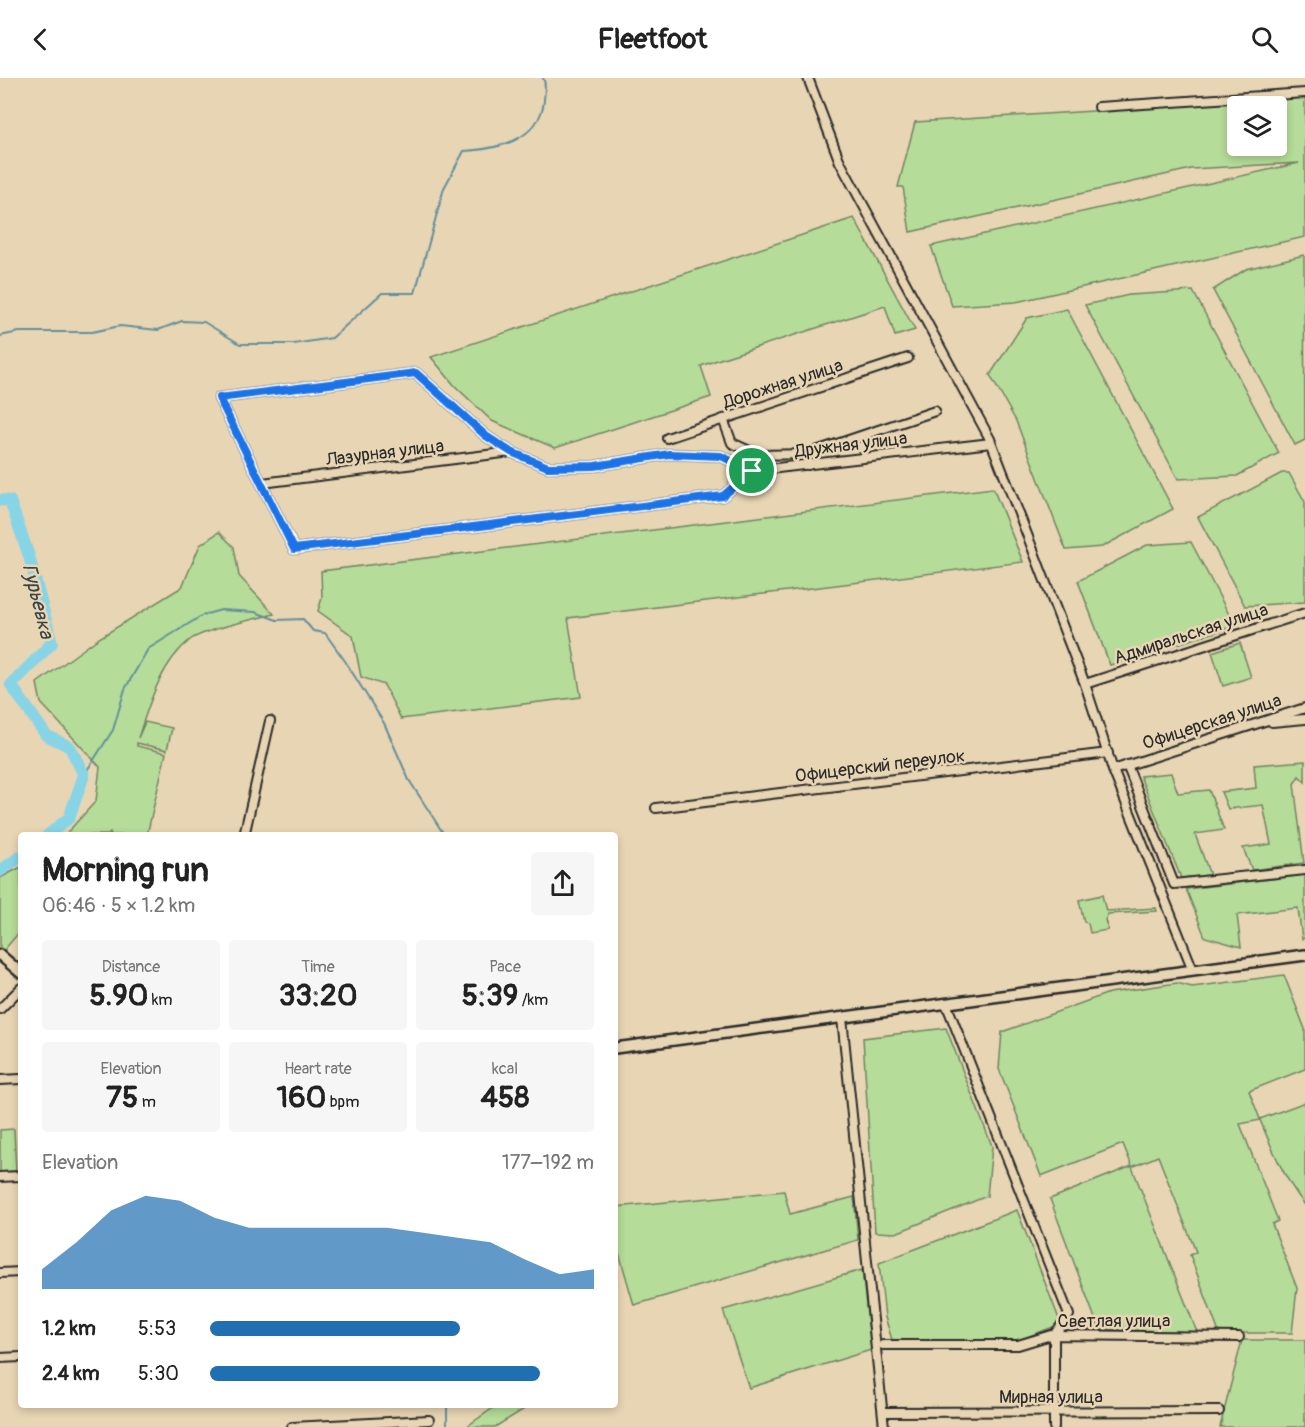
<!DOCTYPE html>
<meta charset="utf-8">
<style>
:root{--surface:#fff;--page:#f6f6f6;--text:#222;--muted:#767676;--accent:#1f6fb2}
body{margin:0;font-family:Pangolin,sans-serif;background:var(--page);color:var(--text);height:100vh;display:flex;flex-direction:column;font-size:22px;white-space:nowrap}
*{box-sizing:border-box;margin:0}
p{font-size:20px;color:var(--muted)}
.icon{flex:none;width:33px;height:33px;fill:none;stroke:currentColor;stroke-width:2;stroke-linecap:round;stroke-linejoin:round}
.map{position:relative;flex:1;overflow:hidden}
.drawer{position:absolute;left:18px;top:754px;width:600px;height:576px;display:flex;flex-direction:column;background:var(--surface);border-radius:6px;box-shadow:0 3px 9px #0003}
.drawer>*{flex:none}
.buttons{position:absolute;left:1227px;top:18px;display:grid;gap:12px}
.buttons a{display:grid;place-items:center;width:60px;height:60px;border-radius:6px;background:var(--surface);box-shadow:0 3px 9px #0003;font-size:30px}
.pin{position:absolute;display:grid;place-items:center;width:51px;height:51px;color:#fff;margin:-26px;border:3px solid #fff;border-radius:50%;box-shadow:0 2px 6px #0007}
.round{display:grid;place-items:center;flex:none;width:63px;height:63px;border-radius:6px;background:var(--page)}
.overview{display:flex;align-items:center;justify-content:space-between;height:102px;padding:0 24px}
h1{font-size:33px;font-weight:700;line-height:45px}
.stats{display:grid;grid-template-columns:repeat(3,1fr);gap:9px;height:102px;padding:6px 24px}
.stats div{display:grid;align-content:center;border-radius:6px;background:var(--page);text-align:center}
.stats b{font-size:30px;font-weight:700}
.stats small{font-size:16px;font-weight:400}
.stats p{font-size:16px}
.chart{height:168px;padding:12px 24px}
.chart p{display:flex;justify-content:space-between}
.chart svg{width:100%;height:108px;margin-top:6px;fill:var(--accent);opacity:.7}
ul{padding:0 24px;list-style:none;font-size:20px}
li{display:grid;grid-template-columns:96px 72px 1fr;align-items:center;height:45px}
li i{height:15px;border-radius:8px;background:var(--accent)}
header{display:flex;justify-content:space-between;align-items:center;height:78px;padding:0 24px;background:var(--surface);font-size:27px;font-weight:700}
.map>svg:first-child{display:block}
.green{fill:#b5dc98;stroke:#708462;stroke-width:1.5;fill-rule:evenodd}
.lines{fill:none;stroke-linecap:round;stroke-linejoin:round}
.stream{stroke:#63909c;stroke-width:2}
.river{stroke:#88d4e7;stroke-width:12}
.minor-casing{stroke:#2b2b2b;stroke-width:12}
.tertiary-casing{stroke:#2b2b2b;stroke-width:14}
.minor{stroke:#e8d5b3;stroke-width:8}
.tertiary{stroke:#e8d5b3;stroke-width:9}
.route-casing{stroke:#fff;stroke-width:12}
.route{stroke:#1a73e8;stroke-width:8}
.labels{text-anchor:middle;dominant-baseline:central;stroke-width:5;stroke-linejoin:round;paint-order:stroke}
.street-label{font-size:18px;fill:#2b2b2b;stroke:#e8d5b3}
.water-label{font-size:20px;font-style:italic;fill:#394447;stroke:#e8d5b3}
</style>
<header><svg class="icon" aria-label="back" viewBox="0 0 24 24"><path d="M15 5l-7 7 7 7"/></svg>Fleetfoot<svg class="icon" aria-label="search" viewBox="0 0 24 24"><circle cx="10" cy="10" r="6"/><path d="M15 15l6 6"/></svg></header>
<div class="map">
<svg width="1305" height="1349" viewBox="0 0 1305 1349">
<rect width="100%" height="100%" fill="#e8d5b3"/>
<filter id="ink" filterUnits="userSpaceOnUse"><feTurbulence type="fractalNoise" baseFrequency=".0167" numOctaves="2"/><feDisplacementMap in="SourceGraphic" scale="12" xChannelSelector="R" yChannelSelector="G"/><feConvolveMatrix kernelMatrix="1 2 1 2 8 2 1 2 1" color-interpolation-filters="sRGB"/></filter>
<g filter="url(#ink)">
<g class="green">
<path d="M1305,20V159L1016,224L952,228L931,168L1299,85L1191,91L910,154L903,109H898L915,44ZM1276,28V68H1238V28Z"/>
<path d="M854,140L915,252L895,258L885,228L720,281L701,288L711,319L555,370L492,343L455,308L431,279Z"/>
<path d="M1304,177L1305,362L1295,367L1213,212L1246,191Z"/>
<path d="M1193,213L1279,375L1237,398L1178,401L1085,227L1129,217Z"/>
<path d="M1067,231L1173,431L1102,469L1066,472L1016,343L990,297L1027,240Z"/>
<path d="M1289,395L1305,424V524L1245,528L1198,439L1282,395Z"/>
<path d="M993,410L1023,484L568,540L581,619L401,641L384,607L361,599L353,558L318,533L322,520L321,493Z"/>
<path d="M219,454L234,469L239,498L274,536C256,541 202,552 190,562C161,585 149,626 138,660L145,644L172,650L167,672L137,665V668L166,675L147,757H110V755L108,757H65L96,723L100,689L41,625L37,605L96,562L182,509L200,467Z"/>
<path d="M1191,464L1235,548L1110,587L1078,503L1147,467Z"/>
<path d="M1240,565L1251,599L1223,608L1212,574Z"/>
<path d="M1305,683V704L1299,698L1294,706L1304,785L1252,792L1243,770L1271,766L1263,727L1228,731L1221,714L1256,710L1254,687Z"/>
<path d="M1171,695L1178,715L1209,712L1224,752L1195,756L1210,797L1181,800L1140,698Z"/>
<path d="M21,789V852L0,877V800Z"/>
<path d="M1305,797V860L1302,861L1298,830L1237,837L1241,869L1205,859L1186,811Z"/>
<path d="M1102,817L1106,833L1156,830L1157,833L1108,836L1105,842L1108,852L1090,855L1088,845L1084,844L1079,822Z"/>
<path d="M1284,897L1305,951V991L1249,1013L1260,1041L1305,1024V1127C1284,1100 1273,1073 1260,1042L1240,1046L1278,1143L1272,1146L1297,1210L1292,1255H1219L1190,1177L1196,1174L1158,1078L1132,1089L1197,1254L1099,1251L1050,1121L1132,1088L1123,1066L1041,1098L999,991L1002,954L1109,915L1177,905L1192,909Z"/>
<path d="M946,950L992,1068L987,1118L896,1155L875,1154L863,960Z"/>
<path d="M14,1051L16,1093L0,1094V1052Z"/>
<path d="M784,1113L790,1136L854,1119L858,1162L634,1227L615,1161V1129Z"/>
<path d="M1017,1132L1061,1246L1019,1262H892L885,1239L879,1185Z"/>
<path d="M862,1192L871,1272L749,1310L723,1232Z"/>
<path d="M1242,1262H1305V1349H1220Z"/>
<path d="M496,1328H529L495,1349H466Z"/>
</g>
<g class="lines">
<g class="stream">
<path d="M0,258L19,254H92L120,248L158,252L182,243L204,244L240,266H294L332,260L382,215H415L444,110L464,73C497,71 539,63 544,23C544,15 547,7 543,0"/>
<path d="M84,697L113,652L125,611L148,571L203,537L221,532L255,534L277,542L303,541L313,553L325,555L345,583L384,645L409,702L445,758"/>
<path d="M447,1349V1328"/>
</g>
<g class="river">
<path d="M0,422L10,423L29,478L52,565L11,607L46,657L70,669L84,697L69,740L47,758"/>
<path d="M0,793L21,778"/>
</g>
<g class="minor-casing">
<g id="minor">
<path d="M808,0L840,84L990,361L1085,606L1113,692L1193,892"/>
<path d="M1099,29L1305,15"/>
<path d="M723,341L732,365L758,377L807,376"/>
<path d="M667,360L908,280"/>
<path d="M808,387L807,376L935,333"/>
<path d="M752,393L721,378L669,376L595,388L548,389L511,374L486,358L416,295L219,320L294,471L723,418L752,393L991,365"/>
<path d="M262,405L511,374"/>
<path d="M1085,606L1305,535"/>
<path d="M1272,644L1305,641"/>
<path d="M1127,687L1174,806L1305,792"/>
<path d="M1113,692L1305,630"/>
<path d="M656,730L1108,675"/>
<path d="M244,758L270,643"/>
<path d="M946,925L1069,1237L1054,1257V1349"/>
<path d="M0,931L21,910"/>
<path d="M842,940L884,1349"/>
<path d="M0,1002L21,1001"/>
<path d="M0,1099L21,1098"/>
<path d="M0,1195L21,1194"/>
<path d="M883,1267H1018L1051,1257L1239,1259"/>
<path d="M0,1280L21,1279"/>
<path d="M884,1334L1219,1333"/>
<path d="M292,1349L429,1342"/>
</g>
</g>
<g class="tertiary-casing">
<g id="tertiary">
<path d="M0,877L21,895"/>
<path d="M615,970L1305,877"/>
</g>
</g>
<use href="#minor" class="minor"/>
<use href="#tertiary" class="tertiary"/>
</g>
</g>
<g class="lines" filter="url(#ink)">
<g class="route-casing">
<path id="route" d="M416,295L486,358L511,374L548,389L595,388L669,376L721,378L752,393L723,418L294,471L219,320Z"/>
</g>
<use href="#route" class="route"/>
</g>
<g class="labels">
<g class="street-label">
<text transform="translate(783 306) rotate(-18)">Дорожная улица</text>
<text transform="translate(851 367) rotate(-7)">Дружная улица</text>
<text transform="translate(385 375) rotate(-7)">Лазурная улица</text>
<text transform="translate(1191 556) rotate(-18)">Адмиральская улица</text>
<text transform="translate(1212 644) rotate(-18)">Офицерская улица</text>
<text transform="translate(880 688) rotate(-7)">Офицерский переулок</text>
<text x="1114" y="1243">Светлая улица</text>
<text x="1051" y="1319">Мирная улица</text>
</g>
<g class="water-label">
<text transform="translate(38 523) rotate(76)">Гурьевка</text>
</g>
</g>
</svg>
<div class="buttons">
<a><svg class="icon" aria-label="layers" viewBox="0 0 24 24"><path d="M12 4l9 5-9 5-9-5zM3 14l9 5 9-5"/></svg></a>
</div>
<div class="pin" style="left:752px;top:393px;background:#1e9e55"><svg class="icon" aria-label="arrive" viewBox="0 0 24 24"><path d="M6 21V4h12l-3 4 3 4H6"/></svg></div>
<section class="drawer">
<div class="overview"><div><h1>Morning run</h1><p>06:46 · 5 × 1.2 km</p></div><a class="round"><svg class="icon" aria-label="share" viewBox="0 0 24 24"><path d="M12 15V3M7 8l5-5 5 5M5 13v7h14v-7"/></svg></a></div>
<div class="stats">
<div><p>Distance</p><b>5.90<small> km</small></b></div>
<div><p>Time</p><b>33:20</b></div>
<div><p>Pace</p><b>5:39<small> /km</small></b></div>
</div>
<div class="stats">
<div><p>Elevation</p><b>75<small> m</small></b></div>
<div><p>Heart rate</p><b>160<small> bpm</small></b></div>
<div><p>kcal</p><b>458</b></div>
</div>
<div class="chart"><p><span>Elevation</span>177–192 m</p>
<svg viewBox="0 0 160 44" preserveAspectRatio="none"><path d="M0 44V36L10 25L20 12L30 6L40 8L50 15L60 19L70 19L80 19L90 19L100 19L110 21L120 23L130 25L140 32L150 38L160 36V44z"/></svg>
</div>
<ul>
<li><b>1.2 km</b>5:53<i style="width:65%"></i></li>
<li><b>2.4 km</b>5:30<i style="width:86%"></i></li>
</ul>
</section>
</div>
